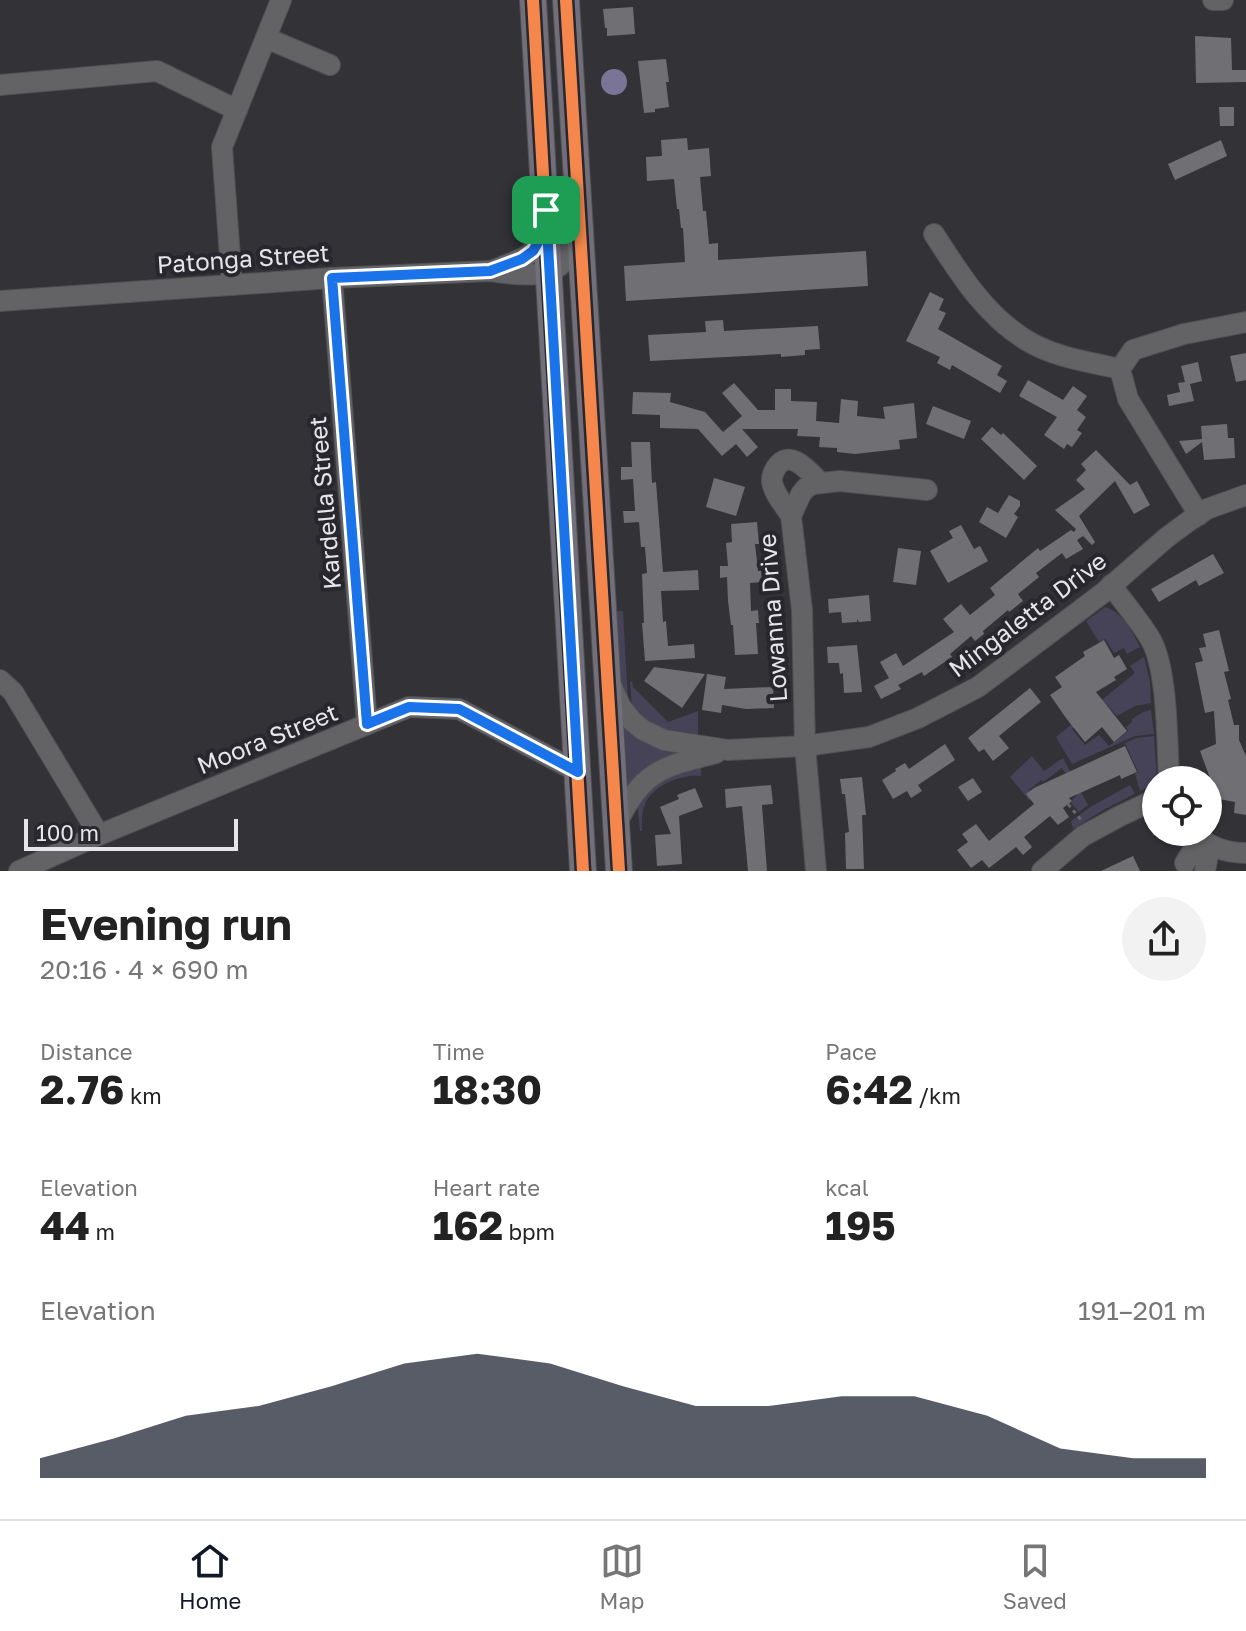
<!DOCTYPE html>
<meta charset="utf-8">
<style>
:root{--surface:#fff;--page:#f2f2f2;--text:#222;--muted:#767676;--line:#e0e0e0;--accent:#111827}
body{margin:0;font-family:"Golos Text",sans-serif;background:var(--page);color:var(--text);height:100vh;display:flex;flex-direction:column;font-size:30px;white-space:nowrap}
*{box-sizing:border-box;margin:0}
p{font-size:26px;color:var(--muted)}
.icon{flex:none;width:44px;height:44px;fill:none;stroke:currentColor;stroke-width:2;stroke-linecap:round;stroke-linejoin:round}
.map{position:relative;height:871px;overflow:hidden}
.panel{display:flex;flex-direction:column;background:var(--surface);flex:1}
.panel>*{flex:none}
.fabs{position:absolute;left:1142px;top:766px;display:grid;gap:16px}
.fabs a{display:grid;place-items:center;width:80px;height:80px;border-radius:50%;background:var(--surface);box-shadow:0 2px 6px #0004;font-size:40px}
.scale{position:absolute;left:24px;bottom:20px;width:214px;box-sizing:border-box;padding-left:8px;border:4px solid #e5e5ea;border-top:0;font-size:22px;line-height:28px;white-space:nowrap;color:#e5e5ea;-webkit-text-stroke:6px #28272e;paint-order:stroke}
.pin{position:absolute;display:grid;place-items:center;width:68px;height:68px;color:#fff;margin:-34px;border-radius:16px;box-shadow:0 4px 12px #0006}
.round{display:grid;place-items:center;flex:none;width:84px;height:84px;border-radius:42px;background:var(--page)}
.head{display:flex;align-items:center;justify-content:space-between;height:136px;padding:0 40px}
h1{font-size:44px;font-weight:700;line-height:60px}
.metrics{display:grid;grid-template-columns:repeat(3,1fr);gap:12px;height:136px;padding:8px 40px}
.metrics div{display:grid;align-content:center}
.metrics b{font-size:40px;font-weight:700}
.metrics small{font-size:22px;font-weight:400}
.metrics p{font-size:22px}
.chart{height:224px;padding:16px 40px}
.chart p{display:flex;justify-content:space-between}
.chart svg{width:100%;height:144px;margin-top:8px;fill:var(--accent);opacity:.7}
.dock{display:flex;justify-content:space-around;align-items:center;height:112px;border-top:2px solid var(--line);background:var(--surface);font-size:22px;color:var(--muted)}
.dock a{display:grid;justify-items:center;gap:4px}
.dock .selected{color:var(--accent)}
.map>svg:first-child{display:block}
.green{fill:#464258}
.water{fill:#7a7596}
.building{fill:#707074}
.lines{fill:none;stroke-linecap:round;stroke-linejoin:round}
.minor-casing{stroke:#504f53;stroke-width:22}
.major-casing{stroke:#504f53;stroke-width:28}
.path{stroke:#68676a;stroke-width:3;stroke-dasharray:4 4;stroke-linecap:butt}
.minor{stroke:#636265;stroke-width:20}
.major{stroke:#726f7b;stroke-width:26}
.cycleway-casing{stroke:#28272e;stroke-width:17}
.cycleway{stroke:#f5874c;stroke-width:12}
.route-casing{stroke:#fff;stroke-width:16}
.route{stroke:#1a73e8;stroke-width:10}
.labels{text-anchor:middle;dominant-baseline:central;stroke-width:8;stroke-linejoin:round;paint-order:stroke}
.street-label{font-size:24px;fill:#e5e5ea;stroke:#28272e}
</style>
<div class="map">
<svg width="1246" height="871" viewBox="0 0 1246 871">
<rect width="100%" height="100%" fill="#333237"/>
<g class="green">
<path d="M1105,607C1122,612 1133,632 1140,647L1127,654L1124,648L1114,653L1105,639L1099,642L1086,621Z"/>
<path d="M614,611H623L628,701L620,680Z"/>
<path d="M1144,657L1150,682L1151,703L1135,706L1117,716L1104,702L1072,729L1085,745L1099,735L1109,746L1128,731L1126,727L1132,722V719L1143,712L1151,710L1154,734L1135,736L1072,764L1056,737L1135,673L1130,666Z"/>
<path d="M632,681L633,687L668,722L698,711V734C666,734 655,730 632,708L630,682Z"/>
<path d="M624,725L679,751L680,754L628,788Z"/>
<path d="M1154,736L1157,778L1149,787L1140,791L1135,774L1138,772L1125,743L1136,738Z"/>
<path d="M1032,756L1044,771L1063,758L1088,805L1079,812L1071,803L1072,800L1079,793L1062,768L1043,782L1041,780L1029,790L1033,797L1029,800L1010,777Z"/>
<path d="M701,767V776C682,774 653,785 645,804C641,813 642,822 642,831H640L637,800L657,779Z"/>
<path d="M1130,785L1135,794L1105,809L1073,829L1071,821L1092,806Z"/>
</g>
<circle class="water" cx="614" cy="82" r="13"/>
<g class="building">
<path d="M633,7L635,34L607,36V28H605L603,9Z"/>
<path d="M1195,36L1231,38L1232,70H1246V82L1196,83Z"/>
<path d="M666,59L669,82H666L669,107L655,109V112L644,113L638,61Z"/>
<path d="M1219,107H1234V126H1220Z"/>
<path d="M687,138L688,150L709,148L711,176L700,177L703,211H706L709,244L718,243V260L866,251L868,286L626,301L624,266L685,262L683,228H681L679,209H677L674,179L647,181L646,157L662,156L661,140Z"/>
<path d="M1221,140L1227,156L1175,180L1168,164Z"/>
<path d="M930,292L944,299L939,310L946,313L938,329L1002,366L997,375L1007,381L1000,393L952,365L950,370L937,363L940,357L906,341Z"/>
<path d="M723,320L724,331L818,326L820,349L805,350V355L781,357V354L650,361L648,335L706,332L705,321Z"/>
<path d="M1246,353V380L1236,382L1230,356Z"/>
<path d="M1198,362L1202,381L1190,384L1194,401L1169,406L1167,395L1180,392L1178,383L1185,382L1181,366Z"/>
<path d="M1028,380L1063,400L1073,386L1087,396L1077,410L1086,417L1077,430L1082,433L1072,447L1067,444L1064,449L1044,435L1057,417L1019,396Z"/>
<path d="M734,383L758,410H775V389H791V401L817,402L816,421L839,423L841,399L858,401L857,416L885,419L883,407L914,403L917,438L899,440L900,449L855,454L837,452V448L819,447L820,437L797,436L798,429H742L758,447L747,457L736,444L722,456L698,429L660,428V415L632,414L633,392L671,393L670,402L705,412L723,432L742,416L722,393Z"/>
<path d="M933,406L971,421L964,439L926,424Z"/>
<path d="M1227,424L1228,438H1234L1235,458L1204,460L1202,442L1186,454L1179,441L1202,439L1201,426Z"/>
<path d="M992,427L1001,435L1003,433L1037,466L1024,480L981,439Z"/>
<path d="M631,442H650L652,483L656,482L663,572L698,570L699,590L661,591L663,622L666,621L668,646L694,644L695,658L645,661L642,623H644L642,574L647,573L645,547H641L639,522L624,523L623,511H635L633,479L621,480V467H632Z"/>
<path d="M1096,450L1130,485L1137,481L1150,505L1134,514L1115,481L1079,516L1095,542L1092,545L1083,536L1077,540L1083,549L1066,559L1062,553L1036,573L1039,577L1018,594L1023,601L1009,612L1008,610L983,631L984,634L975,641L971,636L950,654L952,657L924,676L922,672L898,685L901,689L881,699L874,686L889,678L880,662L896,653L903,666L954,632L943,619L961,604L970,615L995,595L990,588L1038,548L1040,551L1071,530L1074,532L1076,529L1055,510L1085,489L1076,480L1086,470L1081,464Z"/>
<path d="M714,478L745,487L736,516L706,507Z"/>
<path d="M1009,495L1020,501V506L1014,514L1018,517L1006,538L979,522L987,507L998,513Z"/>
<path d="M757,522L759,544H755L758,571H761L762,582L750,583L751,611L758,610L759,623H756L758,654L735,655L733,625H731L728,601L727,577L720,578V566H728L726,543L732,542L731,524Z"/>
<path d="M961,525L974,549L980,546L988,561L948,583L930,551L953,538L949,531Z"/>
<path d="M898,548L921,551L916,585L893,582Z"/>
<path d="M1213,554L1224,573L1199,586L1196,580L1159,602L1151,589Z"/>
<path d="M869,595L871,621L859,622L857,619V622L842,623L841,612L829,613L828,599Z"/>
<path d="M1219,630L1229,671L1224,672L1231,699L1228,700L1234,725H1239V740L1246,756V815L1234,813L1235,802L1208,797L1210,778L1200,751L1216,744L1214,711L1205,713L1195,663L1203,661L1199,648L1206,647L1203,634Z"/>
<path d="M1104,640L1114,658L1119,655L1127,669L1114,677L1116,680L1096,692L1127,731L1114,742L1102,727L1085,742L1066,718L1050,695L1062,687L1055,677L1085,656L1083,652Z"/>
<path d="M857,645L862,692L844,693L843,673L840,674L839,663H828L827,647Z"/>
<path d="M654,667L705,674L682,708L644,681Z"/>
<path d="M707,674L726,677L724,689L773,687L774,708L746,709L722,705L721,713L702,710Z"/>
<path d="M1030,688L1041,702L999,736L1009,748L993,761L984,749L979,752L968,738Z"/>
<path d="M945,744L955,760L918,785L922,791L911,798L907,791L893,799L882,780L896,771L895,769L905,763L909,769Z"/>
<path d="M1125,746L1137,772L1121,779L1120,775L1069,798L1072,801L1063,808L1069,817L1058,825L1050,816L1024,837L1032,847L1023,855L1016,847L989,868L982,860L971,868L957,850L968,842L962,834L976,824L989,841L1034,804L1026,794L1034,788Z"/>
<path d="M862,777L866,815H862L864,869H846L845,833L849,832L845,794H842L840,779Z"/>
<path d="M973,778L982,792L968,801L958,787Z"/>
<path d="M771,785L773,804L762,805L767,871H748L742,806L726,808L725,789Z"/>
<path d="M695,788L703,807L679,816L682,864L657,866L655,835L671,834L660,807L679,799L677,795Z"/>
<path d="M1133,856L1140,871H1101Z"/>
</g>
<g class="lines">
<g class="minor-casing">
<g id="minor">
<path d="M1213,0H1223"/>
<path d="M266,38L330,65"/>
<path d="M0,85L157,71L237,110"/>
<path d="M934,234C959,273 985,315 1026,340C1053,357 1089,362 1120,369"/>
<path d="M494,270C523,257 536,260 543,225"/>
<path d="M332,278L367,724"/>
<path d="M232,285L222,147L281,0"/>
<path d="M0,301L332,278L490,271C515,275 565,283 570,247C571,241 570,234 570,228"/>
<path d="M1199,515L1128,399L1120,369L1133,350L1184,334L1246,322"/>
<path d="M791,516C785,506 774,494 772,482C771,476 775,468 779,464C793,450 811,474 821,483"/>
<path d="M1111,585C1124,603 1140,621 1151,640C1168,671 1167,743 1169,780"/>
<path d="M0,680L13,692L99,835"/>
<path d="M610,683L621,707L632,721L643,730L664,740L728,750L805,746L869,737L918,718L978,687L1103,593L1166,538L1189,521L1207,509L1246,495"/>
<path d="M616,825C642,771 661,767 716,753"/>
<path d="M1192,832C1207,846 1226,853 1246,853"/>
<path d="M1185,863L1200,839"/>
<path d="M19,871L99,835L409,707L459,709L578,772"/>
<path d="M816,871L805,746L802,610L791,516L801,494L806,488L813,484L840,481L927,490"/>
<path d="M1042,871L1083,836L1120,816L1156,799"/>
<path d="M1205,871L1210,845"/>
</g>
</g>
<g class="major-casing">
<g id="major">
<path d="M533,0L583,871"/>
<path d="M566,0L619,871"/>
</g>
</g>
<path class="path" d="M1068,804L1081,820"/>
<use href="#minor" class="minor"/>
<use href="#major" class="major"/>
<g class="cycleway-casing">
<g id="cycleway">
<path d="M533,0L583,871"/>
<path d="M566,0L619,871"/>
</g>
</g>
<use href="#cycleway" class="cycleway"/>
</g>
<g class="lines">
<g class="route-casing">
<path id="route" d="M546,210L578,772L459,709L409,707L367,724L332,278L490,271L522,259L533,251L540,239Z"/>
</g>
<use href="#route" class="route"/>
</g>
<g class="labels">
<g class="street-label">
<text transform="translate(243 258) rotate(-4)">Patonga Street</text>
<text transform="translate(324 503) rotate(-95)">Kardella Street</text>
<text transform="translate(1027 614) rotate(-37)">Mingaletta Drive</text>
<text transform="translate(772 618) rotate(-94)">Lowanna Drive</text>
<text transform="translate(267 738) rotate(-22)">Moora Street</text>
</g>
</g>
</svg>
<div class="fabs">
<a><svg class="icon" aria-label="locate" viewBox="0 0 24 24"><circle cx="12" cy="12" r="6"/><path d="M12 2v4M12 18v4M2 12h4M18 12h4"/></svg></a>
</div>
<div class="scale">100 m</div>
<div class="pin" style="left:546px;top:210px;background:#1e9e55"><svg class="icon" aria-label="arrive" viewBox="0 0 24 24"><path d="M6 21V4h12l-3 4 3 4H6"/></svg></div>
</div>
<section class="panel">
<div class="head"><div><h1>Evening run</h1><p>20:16 · 4 × 690 m</p></div><a class="round"><svg class="icon" aria-label="share" viewBox="0 0 24 24"><path d="M12 15V3M7 8l5-5 5 5M5 13v7h14v-7"/></svg></a></div>
<div class="metrics">
<div><p>Distance</p><b>2.76<small> km</small></b></div>
<div><p>Time</p><b>18:30</b></div>
<div><p>Pace</p><b>6:42<small> /km</small></b></div>
</div>
<div class="metrics">
<div><p>Elevation</p><b>44<small> m</small></b></div>
<div><p>Heart rate</p><b>162<small> bpm</small></b></div>
<div><p>kcal</p><b>195</b></div>
</div>
<div class="chart"><p><span>Elevation</span>191–201 m</p>
<svg viewBox="0 0 160 44" preserveAspectRatio="none"><path d="M0 44V38L10 32L20 25L30 22L40 16L50 9L60 6L70 9L80 16L90 22L100 22L110 19L120 19L130 25L140 35L150 38L160 38V44z"/></svg>
</div>
</section>
<nav class="dock">
<a class="selected"><svg class="icon" aria-label="home" viewBox="0 0 24 24"><path d="M3 11l9-7 9 7M6 9v11h12V9"/></svg>Home</a>
<a><svg class="icon" aria-label="map" viewBox="0 0 24 24"><path d="M3 6l6-2 6 2 6-2v14l-6 2-6-2-6 2zM9 4v14M15 6v14"/></svg>Map</a>
<a><svg class="icon" aria-label="saved" viewBox="0 0 24 24"><path d="M7 4h10v16l-5-4-5 4z"/></svg>Saved</a>
</nav>
